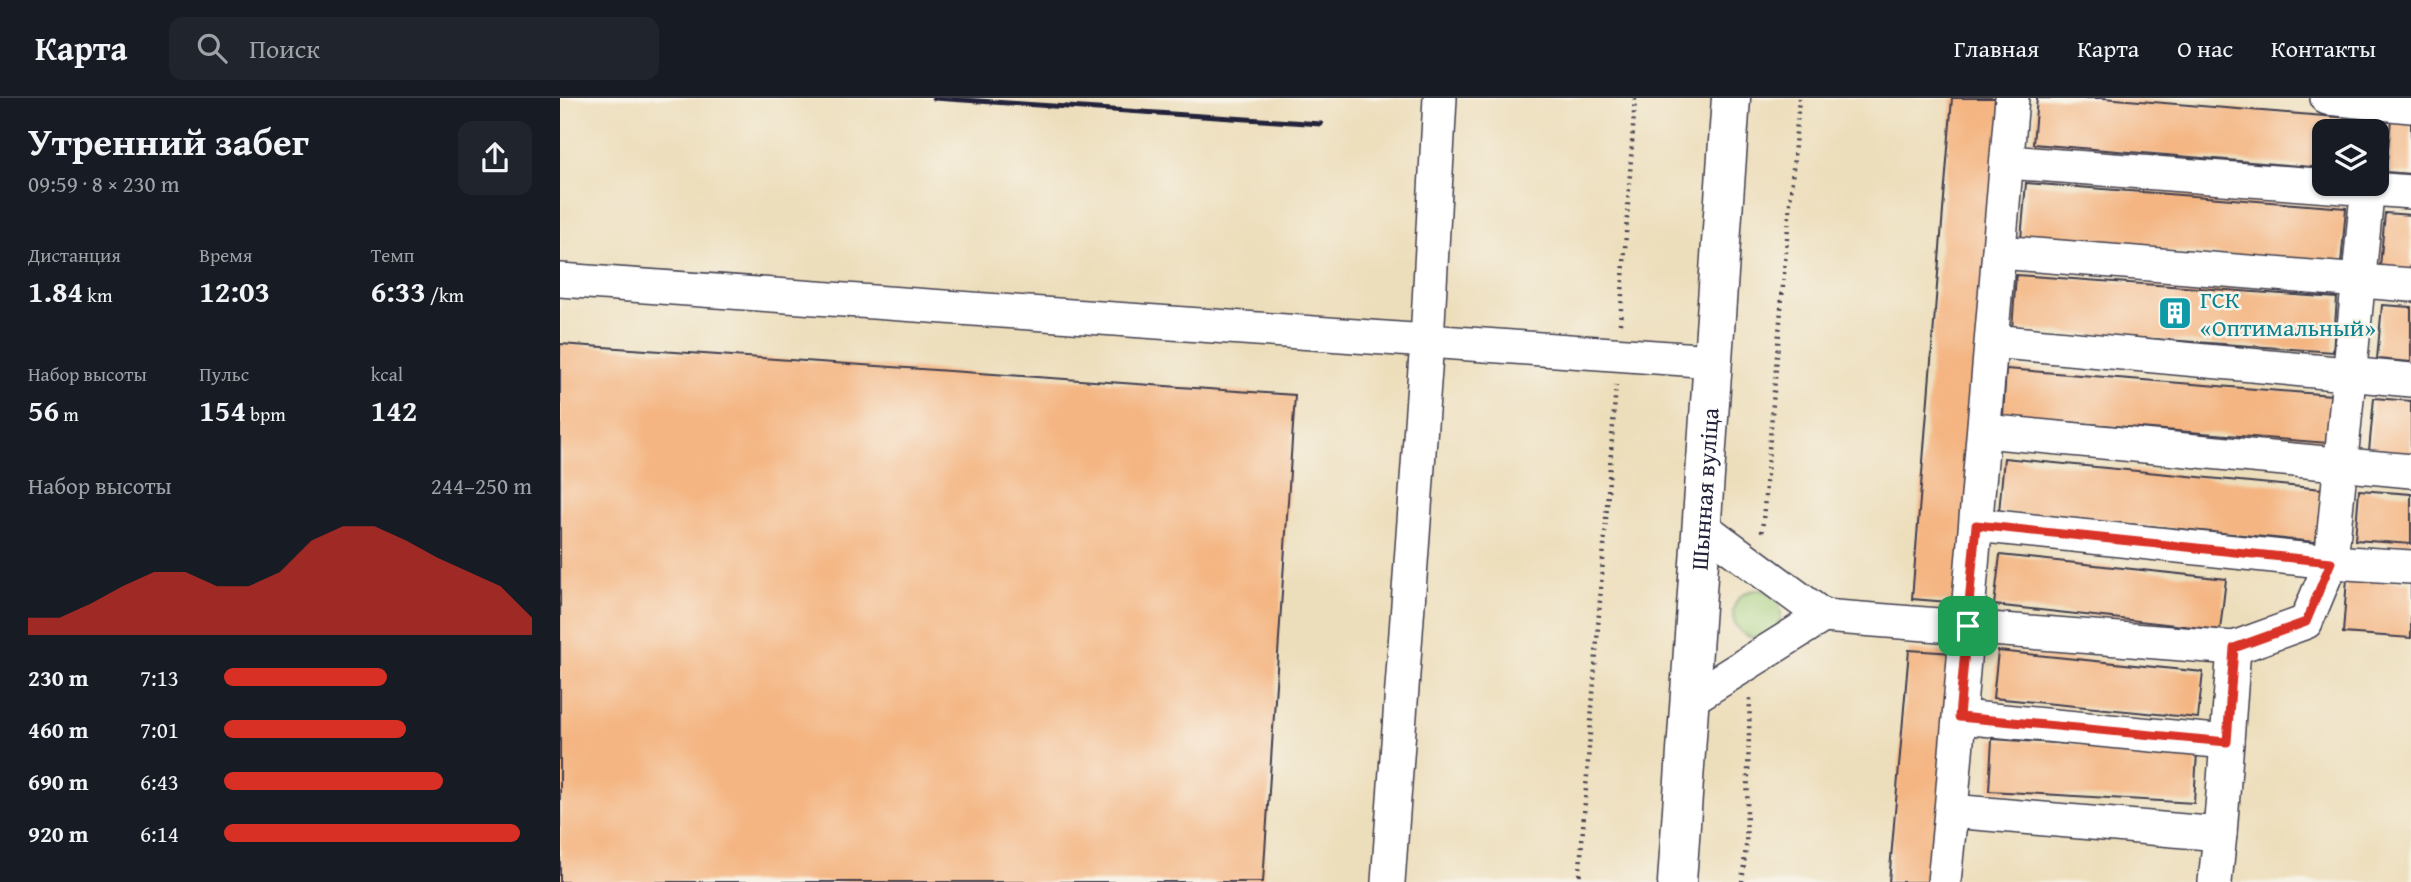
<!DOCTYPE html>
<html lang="ru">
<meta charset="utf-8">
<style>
:root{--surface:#171b24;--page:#20242c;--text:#f1f3f6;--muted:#9ea1a6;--line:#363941;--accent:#d93025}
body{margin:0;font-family:"Gentium Book Plus",serif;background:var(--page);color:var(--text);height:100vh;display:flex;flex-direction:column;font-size:26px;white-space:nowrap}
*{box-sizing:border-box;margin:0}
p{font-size:23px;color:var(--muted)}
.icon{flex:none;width:38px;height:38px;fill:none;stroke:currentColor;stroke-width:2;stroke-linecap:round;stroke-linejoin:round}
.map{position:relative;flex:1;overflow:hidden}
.sheet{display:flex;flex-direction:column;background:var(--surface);width:560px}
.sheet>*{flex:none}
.buttons{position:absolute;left:1752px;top:21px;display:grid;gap:14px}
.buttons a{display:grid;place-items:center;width:77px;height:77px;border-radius:14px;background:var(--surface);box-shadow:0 2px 5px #0004;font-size:35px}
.pin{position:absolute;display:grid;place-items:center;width:60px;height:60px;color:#fff;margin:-30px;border-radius:14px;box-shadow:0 4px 10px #0006}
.round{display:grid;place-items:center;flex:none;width:74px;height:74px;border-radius:14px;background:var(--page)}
.summary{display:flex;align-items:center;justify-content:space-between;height:119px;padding:0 28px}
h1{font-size:38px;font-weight:800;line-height:52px}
.metrics{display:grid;grid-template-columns:repeat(3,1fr);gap:10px;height:119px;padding:7px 28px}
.metrics div{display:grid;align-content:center}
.metrics b{font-size:30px;font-weight:800}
.metrics small{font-size:19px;font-weight:400}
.metrics p{font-size:19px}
.chart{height:196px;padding:14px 28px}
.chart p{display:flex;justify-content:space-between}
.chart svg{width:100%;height:126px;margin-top:7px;fill:var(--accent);opacity:.7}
ul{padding:0 28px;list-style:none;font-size:23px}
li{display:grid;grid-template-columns:112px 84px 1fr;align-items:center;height:52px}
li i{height:18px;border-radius:9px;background:var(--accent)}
header{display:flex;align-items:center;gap:42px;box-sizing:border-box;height:98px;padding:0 35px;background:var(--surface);border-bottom:2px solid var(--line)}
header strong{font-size:33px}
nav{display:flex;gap:38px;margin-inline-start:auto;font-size:24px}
.search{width:490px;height:63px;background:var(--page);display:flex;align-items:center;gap:18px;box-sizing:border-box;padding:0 24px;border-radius:14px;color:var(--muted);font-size:26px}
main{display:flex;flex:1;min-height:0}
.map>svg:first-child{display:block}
.grass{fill:#a3cf7d;stroke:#62785c;stroke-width:2}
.building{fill:#f4b582}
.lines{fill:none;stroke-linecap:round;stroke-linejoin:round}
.minor-casing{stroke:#403e4e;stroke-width:36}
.major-casing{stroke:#403e4e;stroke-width:41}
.path{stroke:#403e4e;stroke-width:4.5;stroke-dasharray:2 5;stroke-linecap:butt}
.minor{stroke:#fff;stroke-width:33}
.major{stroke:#fff;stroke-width:38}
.rail{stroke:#22223b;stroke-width:5}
.route-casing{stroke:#fff;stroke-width:14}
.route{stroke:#d93025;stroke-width:9}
.labels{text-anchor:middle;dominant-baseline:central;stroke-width:5;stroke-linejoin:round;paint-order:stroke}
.culture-label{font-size:24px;fill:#0d838f;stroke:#f7f3e8;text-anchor:start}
.street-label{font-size:24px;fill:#22223b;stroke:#f7f3e8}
</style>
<header>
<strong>Карта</strong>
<div class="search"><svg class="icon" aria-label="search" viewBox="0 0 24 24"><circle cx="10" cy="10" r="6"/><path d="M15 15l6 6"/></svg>Поиск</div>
<nav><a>Главная</a><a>Карта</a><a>О нас</a><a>Контакты</a></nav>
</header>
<main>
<section class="sheet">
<div class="summary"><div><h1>Утренний забег</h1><p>09:59 · 8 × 230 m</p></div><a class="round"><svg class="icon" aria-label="share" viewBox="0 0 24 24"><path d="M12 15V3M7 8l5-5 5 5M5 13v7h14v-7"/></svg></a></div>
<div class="metrics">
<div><p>Дистанция</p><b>1.84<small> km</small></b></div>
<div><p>Время</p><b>12:03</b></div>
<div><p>Темп</p><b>6:33<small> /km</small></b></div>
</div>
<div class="metrics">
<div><p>Набор высоты</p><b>56<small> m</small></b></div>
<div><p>Пульс</p><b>154<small> bpm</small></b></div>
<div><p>kcal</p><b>142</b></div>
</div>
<div class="chart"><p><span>Набор высоты</span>244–250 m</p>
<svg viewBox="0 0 160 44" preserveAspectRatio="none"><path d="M0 44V38L10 38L20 33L30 27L40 22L50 22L60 27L70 27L80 22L90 11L100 6L110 6L120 11L130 17L140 22L150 27L160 38V44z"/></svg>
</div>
<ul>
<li><b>230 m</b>7:13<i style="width:53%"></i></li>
<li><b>460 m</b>7:01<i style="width:59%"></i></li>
<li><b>690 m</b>6:43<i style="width:71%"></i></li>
<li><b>920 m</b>6:14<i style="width:96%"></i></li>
</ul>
</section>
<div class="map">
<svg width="1851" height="784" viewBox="0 0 1851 784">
<rect width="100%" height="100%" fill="#f7f3e8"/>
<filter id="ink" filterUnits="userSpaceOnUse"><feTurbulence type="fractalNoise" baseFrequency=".0143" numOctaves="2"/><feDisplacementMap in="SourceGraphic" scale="14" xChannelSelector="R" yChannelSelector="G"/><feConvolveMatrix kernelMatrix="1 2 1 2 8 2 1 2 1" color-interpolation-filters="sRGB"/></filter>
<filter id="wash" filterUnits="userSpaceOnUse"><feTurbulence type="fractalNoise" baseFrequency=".00686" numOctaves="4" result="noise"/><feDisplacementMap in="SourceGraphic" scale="28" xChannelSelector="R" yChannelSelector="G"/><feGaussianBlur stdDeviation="1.57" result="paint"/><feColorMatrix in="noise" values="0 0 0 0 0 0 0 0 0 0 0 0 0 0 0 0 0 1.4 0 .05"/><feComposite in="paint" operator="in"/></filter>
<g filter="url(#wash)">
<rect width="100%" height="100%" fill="#eddebb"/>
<circle class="grass" cx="1197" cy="516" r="24"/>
<g id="blocks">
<g class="building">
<path d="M1392,0H1442L1401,505L1352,501Z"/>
<path d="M1477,0H1543L1789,20L1788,33H1764V70L1473,46Z"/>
<path d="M1831,21L1851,23V76L1826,74Z"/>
<path d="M1466,85L1786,110L1781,166L1461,141Z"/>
<path d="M1825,115L1851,117V172L1820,169Z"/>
<path d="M1456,177L1777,200L1773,254L1452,231Z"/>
<path d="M1822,207L1851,209V264L1817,261Z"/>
<path d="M0,246L735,297L703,784H0Z"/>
<path d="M1446,271L1772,297L1768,345L1443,319Z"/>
<path d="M1814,300L1851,303V357L1809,353Z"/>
<path d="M1444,360L1762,391L1756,444L1439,414Z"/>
<path d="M1799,392L1851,396V446L1795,442Z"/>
<path d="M1440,457L1666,481L1660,532L1434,507Z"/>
<path d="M1787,480L1851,485V540L1783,535Z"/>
<path d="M1349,552L1393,555L1375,784H1329Z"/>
<path d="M1438,553L1643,574L1638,620L1433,600Z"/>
<path d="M1432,641L1637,654L1634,705L1429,693Z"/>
</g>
</g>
</g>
<g filter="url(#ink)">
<use href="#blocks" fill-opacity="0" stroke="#403e4e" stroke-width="2"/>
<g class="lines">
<g class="minor-casing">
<g id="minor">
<path d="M880,0L867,243L1153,263"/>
<path d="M1452,0L1391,713L1660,736L1674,550L1746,524L1771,464L1808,86"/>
<path d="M1767,0L1851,8"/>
<path d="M1447,64L1851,94"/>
<path d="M1439,154L1851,187"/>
<path d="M0,182L867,243L828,784"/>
<path d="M1432,243L1851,282"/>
<path d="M1424,333L1851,373"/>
<path d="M1416,427L1771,464L1851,469"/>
<path d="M1263,518L1674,550"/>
<path d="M1129,602L1263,518L1141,428"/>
<path d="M1400,619L1667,644"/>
<path d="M1384,784L1391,713"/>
<path d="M1655,784L1660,736"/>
</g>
</g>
<g class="major-casing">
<g id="major">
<path id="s1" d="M1117,784L1171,0"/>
</g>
</g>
<g class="path">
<path d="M1060,226L1075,0"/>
<path d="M1202,434L1239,0"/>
<path d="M1019,784L1056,287"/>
<path d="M1182,784L1186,749L1190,599"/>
</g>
<use href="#minor" class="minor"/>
<use href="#major" class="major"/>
<path class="rail" d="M374,0L761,26"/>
</g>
</g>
<g class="lines" filter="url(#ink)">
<g class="route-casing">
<path id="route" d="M1416,427L1771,464L1746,524L1674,550L1667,644L1399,619Z"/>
</g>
<use href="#route" class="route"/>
</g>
<defs>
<g id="building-square" transform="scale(1.75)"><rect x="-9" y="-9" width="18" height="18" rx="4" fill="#0f9aa8" stroke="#f7f3e8"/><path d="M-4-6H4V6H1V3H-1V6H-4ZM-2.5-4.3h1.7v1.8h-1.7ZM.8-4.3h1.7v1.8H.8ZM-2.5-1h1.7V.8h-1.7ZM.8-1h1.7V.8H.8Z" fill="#fff"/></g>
</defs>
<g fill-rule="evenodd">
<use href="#building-square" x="1615" y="215"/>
</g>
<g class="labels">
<g class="culture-label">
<text x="1640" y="201">ГСК<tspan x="1640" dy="28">«Оптимальный»</tspan></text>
</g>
<g class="street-label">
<text stroke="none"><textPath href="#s1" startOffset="394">Шынная вуліца</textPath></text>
</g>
</g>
</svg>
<div class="buttons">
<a><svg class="icon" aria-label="layers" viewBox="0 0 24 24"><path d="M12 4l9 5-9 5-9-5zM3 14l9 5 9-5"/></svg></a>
</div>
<div class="pin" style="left:1408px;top:528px;background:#1e9e55"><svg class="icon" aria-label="arrive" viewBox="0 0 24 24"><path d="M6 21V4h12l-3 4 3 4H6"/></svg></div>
</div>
</main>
